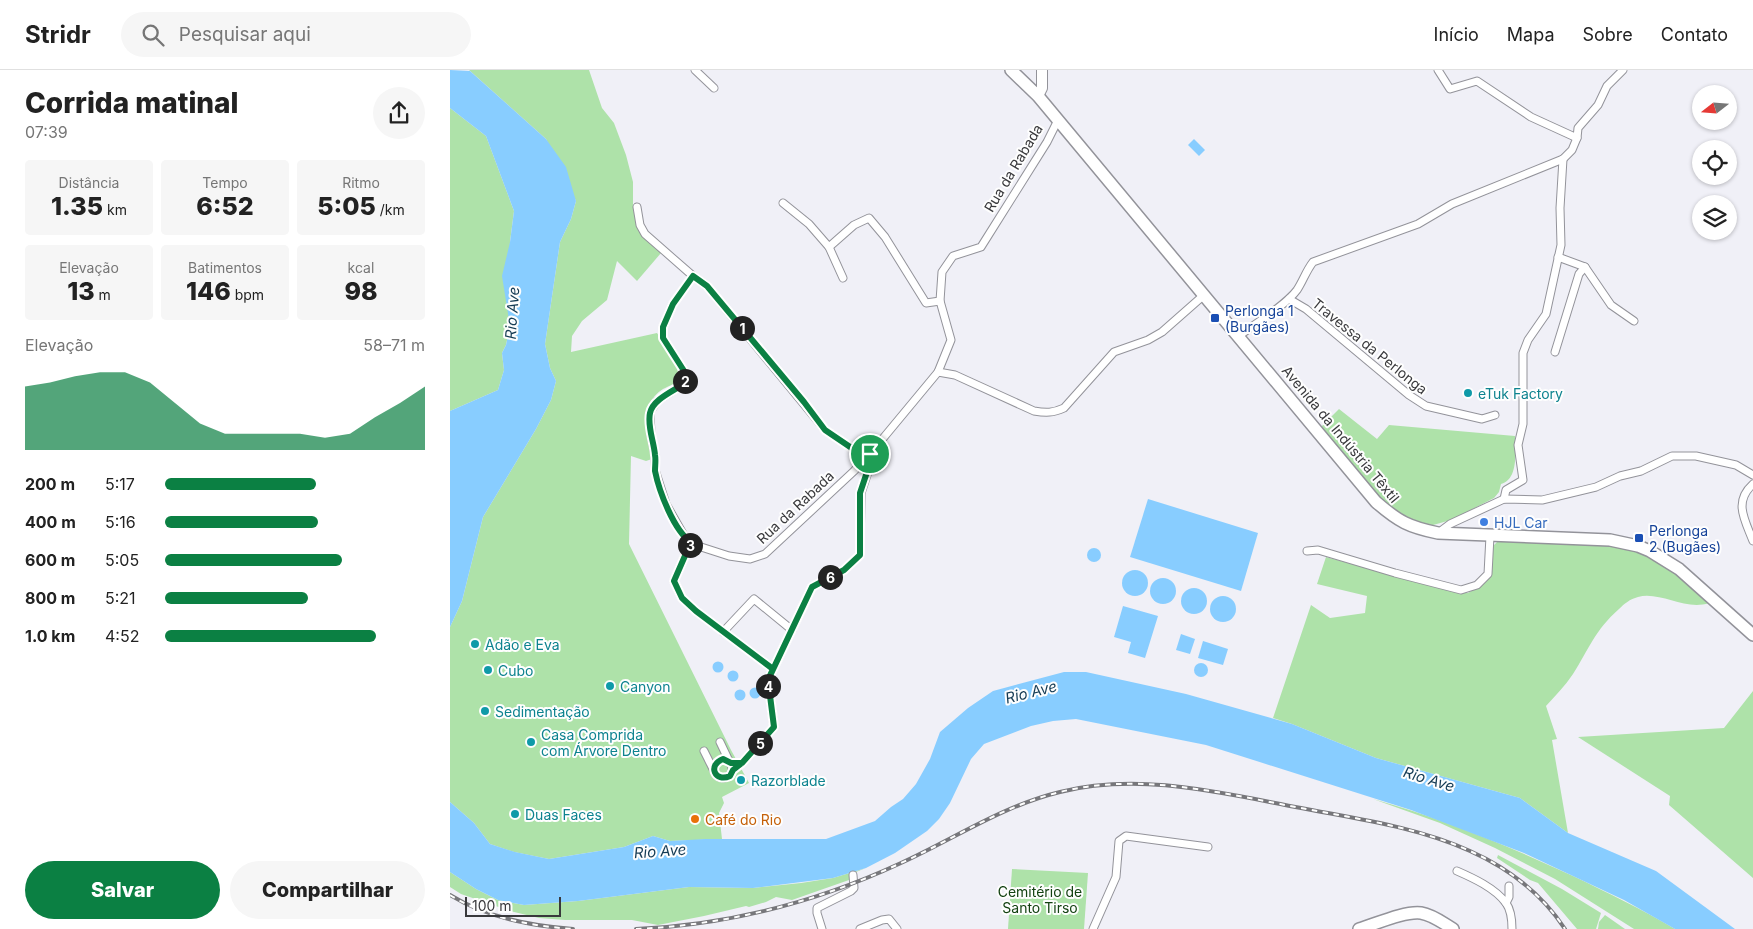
<!DOCTYPE html>
<html lang="pt">
<meta charset="utf-8">
<style>
:root{--surface:#fff;--page:#f6f6f6;--text:#222;--muted:#767676;--line:#e0e0e0;--accent:#0b8043}
body{margin:0;font-family:Inter,sans-serif;background:var(--page);color:var(--text);height:100vh;display:flex;flex-direction:column;font-size:19px;white-space:nowrap}
*{box-sizing:border-box;margin:0}
p{font-size:16px;color:var(--muted)}
.icon{flex:none;width:28px;height:28px;fill:none;stroke:currentColor;stroke-width:2;stroke-linecap:round;stroke-linejoin:round}
.map{position:relative;flex:1;overflow:hidden}
.drawer{display:flex;flex-direction:column;background:var(--surface);width:450px}
.drawer>*{flex:none}
.needle{width:32px;rotate:253deg}
.controls{position:absolute;left:1242px;top:15px;display:grid;gap:10px}
.controls a{display:grid;place-items:center;width:45px;height:45px;border-radius:50%;background:var(--surface);box-shadow:0 1px 4px #0004;font-size:25px}
.scale{position:absolute;left:15px;bottom:12px;width:96px;box-sizing:border-box;padding-left:5px;border:2px solid #39393c;border-top:0;font-size:14px;line-height:18px;white-space:nowrap;color:#39393c;-webkit-text-stroke:4px #fefefe;paint-order:stroke}
.pin{position:absolute;display:grid;place-items:center;width:42px;height:42px;color:#fff;margin:-21px;border:2px solid #fff;border-radius:50%;box-shadow:0 1px 5px #0007}
.km{position:absolute;width:25px;height:25px;margin:-12px;border-radius:50%;background:#222;color:#fff;font-size:14px;line-height:25px;text-align:center}
.round{display:grid;place-items:center;flex:none;width:52px;height:52px;border-radius:26px;background:var(--page)}
.overview{display:flex;align-items:center;justify-content:space-between;height:85px;padding:0 25px}
h1{font-size:28px;font-weight:800;line-height:38px}
.figures{display:grid;grid-template-columns:repeat(3,1fr);gap:8px;height:85px;padding:5px 25px}
.figures div{display:grid;align-content:center;border-radius:5px;background:var(--page);text-align:center}
.figures b{font-size:25px;font-weight:800}
.figures small{font-size:14px;font-weight:400}
.figures p{font-size:14px}
.chart{height:140px;padding:10px 25px}
.chart p{display:flex;justify-content:space-between}
.chart svg{width:100%;height:90px;margin-top:5px;fill:var(--accent);opacity:.7}
.action{display:flex;gap:10px;margin-top:auto;padding:10px 25px}
.action a{flex:1;height:58px;border-radius:30px;background:var(--accent);color:#fff;font-size:20px;font-weight:800;line-height:58px;text-align:center}
.action a+a{background:var(--page);color:var(--text)}
ul{padding:0 25px;list-style:none;font-size:16px}
li{display:grid;grid-template-columns:80px 60px 1fr;align-items:center;height:38px}
li i{height:12px;border-radius:6px;background:var(--accent)}
header{display:flex;align-items:center;gap:30px;box-sizing:border-box;height:70px;padding:0 25px;background:var(--surface);border-bottom:1px solid var(--line)}
header strong{font-size:24px}
nav{display:flex;gap:28px;margin-inline-start:auto;font-size:18px}
.search{width:350px;height:45px;background:var(--page);display:flex;align-items:center;gap:12px;box-sizing:border-box;padding:0 18px;border-radius:28px;color:var(--muted);font-size:19px}
main{display:flex;flex:1;min-height:0}
.map>svg:first-child{display:block}
.green{fill:#aee2a9}
.water{fill:#88cdff}
.lines{fill:none;stroke-linecap:round;stroke-linejoin:round}
.street-casing{stroke:#93939a;stroke-width:9}
.secondary-casing{stroke:#93939a;stroke-width:12}
.primary-casing{stroke:#93939a;stroke-width:14}
.street{stroke:#fff;stroke-width:7}
.secondary{stroke:#fff;stroke-width:10}
.primary{stroke:#fff;stroke-width:11}
.rail-casing{stroke:#77777b;stroke-width:4}
.rail{stroke:#fefefe;stroke-width:2;stroke-dasharray:5.5;stroke-linecap:butt}
.route-casing{stroke:#fff;stroke-width:10}
.route{stroke:#0b8043;stroke-width:6}
.transit-dot{fill:#1a4fb4;stroke:#fefefe;stroke-width:2}
.culture-dot{fill:#0f9aa8;stroke:#fefefe;stroke-width:2}
.shop-dot{fill:#3f7fe0;stroke:#fefefe;stroke-width:2}
.food-dot{fill:#e8710a;stroke:#fefefe;stroke-width:2}
.labels{text-anchor:middle;dominant-baseline:central;stroke-width:4;stroke-linejoin:round;paint-order:stroke}
.street-label{font-size:14px;fill:#39393c;stroke:#fefefe}
.transit-label{font-size:14px;fill:#164399;stroke:#fefefe;text-anchor:start}
.culture-label{font-size:14px;fill:#0d838f;stroke:#fefefe;text-anchor:start}
.shop-label{font-size:14px;fill:#366cbe;stroke:#fefefe;text-anchor:start}
.food-label{font-size:14px;fill:#c56008;stroke:#fefefe;text-anchor:start}
.park-label{font-size:14px;fill:#134211;stroke:#fefefe}
.water-label{font-size:15px;font-style:italic;fill:#153c55;stroke:#fefefe}
</style>
<header>
<strong>Stridr</strong>
<div class="search"><svg class="icon" aria-label="search" viewBox="0 0 24 24"><circle cx="10" cy="10" r="6"/><path d="M15 15l6 6"/></svg>Pesquisar aqui</div>
<nav><a>Início</a><a>Mapa</a><a>Sobre</a><a>Contato</a></nav>
</header>
<main>
<section class="drawer">
<div class="overview"><div><h1>Corrida matinal</h1><p>07:39</p></div><a class="round"><svg class="icon" aria-label="share" viewBox="0 0 24 24"><path d="M12 15V3M7 8l5-5 5 5M5 13v7h14v-7"/></svg></a></div>
<div class="figures">
<div><p>Distância</p><b>1.35<small> km</small></b></div>
<div><p>Tempo</p><b>6:52</b></div>
<div><p>Ritmo</p><b>5:05<small> /km</small></b></div>
</div>
<div class="figures">
<div><p>Elevação</p><b>13<small> m</small></b></div>
<div><p>Batimentos</p><b>146<small> bpm</small></b></div>
<div><p>kcal</p><b>98</b></div>
</div>
<div class="chart"><p><span>Elevação</span>58–71 m</p>
<svg viewBox="0 0 160 44" preserveAspectRatio="none"><path d="M0 44V13L10 11L20 8L30 6L40 6L50 11L60 21L70 31L80 36L90 36L100 36L110 36L120 38L130 36L140 28L150 21L160 13V44z"/></svg>
</div>
<ul>
<li><b>200 m</b>5:17<i style="width:58%"></i></li>
<li><b>400 m</b>5:16<i style="width:59%"></i></li>
<li><b>600 m</b>5:05<i style="width:68%"></i></li>
<li><b>800 m</b>5:21<i style="width:55%"></i></li>
<li><b>1.0 km</b>4:52<i style="width:81%"></i></li>
</ul>
<div class="action"><a>Salvar</a><a>Compartilhar</a></div>
</section>
<div class="map">
<svg width="1303" height="859" viewBox="0 0 1303 859">
<rect width="100%" height="100%" fill="#f0f0f7"/>
<g class="green">
<path d="M19,0H139L152,38L164,53L176,85L183,112V137L186,154L211,183L187,211L167,191L157,230L132,251L122,266L121,282L207,263C213,272 231,297 228,308C226,314 219,316 213,319C188,335 196,364 202,389L196,391L181,386L179,474L281,680L299,713L272,727L274,733L269,743L272,769L220,771L203,766L174,777L99,789L64,782L40,774L24,753L0,732V557L12,531L33,447L86,359L101,330L106,311L100,298L95,274L110,172L121,149L126,131L96,69Z"/>
<path d="M0,38L36,66L64,141L60,172L58,239L60,256L56,275L52,283L54,300L48,320L0,341Z"/>
<path d="M889,339L927,369L939,355L1065,366C1065,381 1069,409 1051,414L1049,422L1044,428L1001,450L976,457L963,452L933,433L871,357Z"/>
<path d="M1049,470L1165,474L1190,482L1215,495L1259,533C1235,541 1210,521 1188,527C1180,529 1174,534 1169,539C1145,560 1139,579 1123,604C1115,616 1105,626 1096,636L1107,669L1102,670L1118,763L1070,728L926,688L842,654L823,648L861,535L880,548L915,543L917,526L867,514L876,487L1008,523H1018L1026,518L1042,489L1043,476Z"/>
<path d="M1303,621V808L1219,735L1220,726L1128,667L1274,658Z"/>
<path d="M923,729C992,748 1058,776 1123,806C1158,823 1192,839 1225,859H1184L1105,809L1045,778L990,753Z"/>
<path d="M1048,785L1112,819L1151,843L1146,859H1127L1088,813L1080,810L1047,788Z"/>
<path d="M416,798L406,802L399,810L342,830L326,827L316,832L299,837L296,836L254,846L208,855L182,850H115L89,848L60,841L11,824L0,817V802L26,819L48,830L74,835L128,831L239,817L303,818L351,813L383,808Z"/>
<path d="M562,799L638,803L634,859H558Z"/>
<path d="M1155,845L1175,859H1148L1149,852Z"/>
</g>
<g class="water">
<path d="M0,0L20,1L96,69L116,97L126,131L121,149L110,172L95,274L100,298L106,311L101,330L86,359L33,447L12,531L0,557V341L48,320L54,300L52,283L56,275L60,256L52,206L60,172L64,141L36,66L0,38Z"/>
<path d="M744,69L755,80L749,86L738,75Z"/>
<path d="M698,429L808,463L791,521L680,487Z"/>
<circle cx="644" cy="485" r="7"/>
<circle cx="685" cy="513" r="13"/>
<circle cx="713" cy="521" r="13"/>
<circle cx="744" cy="531" r="13"/>
<circle cx="773" cy="539" r="13"/>
<path d="M673,536L708,546L695,588L678,583L681,572L664,567Z"/>
<path d="M731,564L745,569L740,584L726,580Z"/>
<path d="M753,571L778,579L773,595L748,588Z"/>
<circle cx="268" cy="597" r="5.5"/>
<circle cx="751" cy="600" r="7"/>
<circle cx="283" cy="606" r="5.5"/>
<path d="M614,602H636L736,624L842,654L926,688L1070,728L1118,763L1206,801L1285,859H1225L1174,830L1074,783L961,740L756,675L626,649L603,651L581,656L534,674L521,689L500,733L489,749L477,761L445,783L416,798L383,808L303,818L239,817L128,831L74,835L48,830L26,819L0,802V732L24,753L40,774L65,782L99,789L174,777L203,766L220,771L255,769H376L425,751L441,737L453,729L466,714L480,689L490,662L518,638L543,621Z"/>
<circle cx="305" cy="623" r="5.5"/>
<circle cx="290" cy="625" r="5.5"/>
</g>
<g class="lines">
<g class="street-casing">
<g id="street">
<path d="M245,0L264,18"/>
<path d="M988,0L1000,19L1027,11L1081,47L1127,68"/>
<path d="M333,133L359,154L379,177L393,208"/>
<path d="M187,137L190,155L195,164L243,206L257,216L375,360L409,383L413,391"/>
<path d="M379,177L404,155L419,148L435,167L476,233L490,231"/>
<path d="M1108,187L1135,197L1161,235L1184,251"/>
<path d="M243,206L223,234L213,257V268L236,304L235,313L207,331L200,342L201,365L205,385V400L216,434L236,469L248,476L279,486L300,489L315,484L404,401L420,384L488,302L501,270L490,231L492,202L503,186L531,177L597,72L608,50"/>
<path d="M839,229L856,239L959,325L976,336L1032,349L1045,345"/>
<path d="M789,266C806,253 835,236 847,220C853,211 856,201 863,192L968,154L1002,134L1113,89L1122,80L1127,68L1128,58L1148,35L1157,16L1173,0"/>
<path d="M1105,282L1129,204L1135,197"/>
<path d="M488,302L505,305L584,341C596,343 603,343 614,338L664,282L698,270L712,262L754,225"/>
<path d="M1303,414C1283,432 1295,450 1303,471"/>
<path d="M1054,429L1056,420L1073,410L1068,375L1073,354V283L1078,270L1096,244L1111,175L1110,138L1113,89"/>
<path d="M988,463L1000,454L1054,429L1092,430L1146,417L1170,406L1191,401L1222,386H1246L1286,395L1303,405"/>
<path d="M241,472L224,511L232,528L246,541L323,599"/>
<path d="M857,481L868,480L945,503L1011,520L1027,515L1038,504L1040,466"/>
<path d="M273,562L304,529L342,560"/>
<path d="M270,672L279,691"/>
<path d="M254,681L264,701"/>
<circle cx="273" cy="699" r="9"/>
<path d="M283,700L292,693L324,657L318,610L362,517L394,500L410,485L411,423L421,393L420,384"/>
<path d="M1007,801C1023,808 1045,818 1056,833C1061,840 1062,851 1062,859"/>
<path d="M1056,833L1059,827V816"/>
<path d="M372,859L367,843V838L401,821L404,818L403,805"/>
<path d="M410,859L432,850L439,849L447,859"/>
<path d="M643,859L666,807L669,771L676,766L758,777"/>
</g>
</g>
<g class="secondary-casing">
<path id="secondary" d="M588,26L592,18V0"/>
</g>
<g class="primary-casing">
<g id="primary">
<path d="M561,0L588,26L926,432C949,452 959,457 988,463L1160,470L1188,476L1200,481L1229,499L1303,565"/>
<path d="M909,859C926,854 954,841 971,843C983,845 993,853 1003,859"/>
</g>
</g>
<use href="#street" class="street"/>
<use href="#secondary" class="secondary"/>
<use href="#primary" class="primary"/>
<g class="rail-casing">
<g id="rail">
<path d="M0,825C37,848 81,856 123,859"/>
<path d="M186,859C278,855 367,832 451,793C504,769 552,736 610,722C690,702 771,723 851,738C908,749 967,757 1020,781C1058,798 1092,824 1115,859"/>
</g>
</g>
<use href="#rail" class="rail"/>
</g>
<g class="lines">
<g class="route-casing">
<path id="route" d="M420,384L413,391L409,383L375,360L354,332L257,216L243,206L223,234L213,257V268L236,304L235,313C224,321 203,329 200,343C197,356 204,372 205,385C206,390 205,395 205,401C209,421 224,461 241,472L224,511L232,528L246,541L323,599L318,610L324,657L292,693L283,700L280,706C265,713 257,695 273,689L281,693H292L324,657L318,610L362,517L394,500L410,485V423L420,393V384"/>
</g>
<use href="#route" class="route"/>
</g>
<g class="transit-dot">
<rect x="760" y="243" width="10" height="10" rx="2.5"/>
<rect x="1184" y="463" width="10" height="10" rx="2.5"/>
</g>
<g class="culture-dot">
<circle cx="1018" cy="323" r="5"/>
<circle cx="25" cy="574" r="5"/>
<circle cx="38" cy="600" r="5"/>
<circle cx="160" cy="616" r="5"/>
<circle cx="35" cy="641" r="5"/>
<circle cx="81" cy="672" r="5"/>
<circle cx="291" cy="710" r="5"/>
<circle cx="65" cy="744" r="5"/>
</g>
<circle class="shop-dot" cx="1034" cy="452" r="5"/>
<circle class="food-dot" cx="245" cy="749" r="5"/>
<g class="labels">
<g class="street-label">
<text transform="translate(563 98) rotate(-59)">Rua da Rabada</text>
<text transform="translate(920 276) rotate(39)">Travessa da Perlonga</text>
<text transform="translate(891 364) rotate(50)">Avenida da Indústria Têxtil</text>
<text transform="translate(345 437) rotate(-43)">Rua da Rabada</text>
</g>
<g class="transit-label">
<text x="775" y="240">Perlonga 1<tspan x="775" dy="16">(Burgães)</tspan></text>
<text x="1199" y="460">Perlonga<tspan x="1199" dy="16">2 (Bugães)</tspan></text>
</g>
<g class="culture-label">
<text x="1028" y="323">eTuk Factory</text>
<text x="35" y="574">Adão e Eva</text>
<text x="48" y="600">Cubo</text>
<text x="170" y="616">Canyon</text>
<text x="45" y="641">Sedimentação</text>
<text x="91" y="664">Casa Comprida<tspan x="91" dy="16">com Árvore Dentro</tspan></text>
<text x="301" y="710">Razorblade</text>
<text x="75" y="744">Duas Faces</text>
</g>
<g class="shop-label">
<text x="1044" y="452">HJL Car</text>
</g>
<g class="food-label">
<text x="255" y="749">Café do Rio</text>
</g>
<g class="park-label">
<text x="590" y="821">Cemitério de<tspan x="590" dy="16">Santo Tirso</tspan></text>
</g>
<g class="water-label">
<text transform="translate(62 243) rotate(-86)">Rio Ave</text>
<text transform="translate(581 622) rotate(-14)">Rio Ave</text>
<text transform="translate(979 709) rotate(17)">Rio Ave</text>
<text transform="translate(210 781) rotate(-4)">Rio Ave</text>
</g>
</g>
</svg>
<div class="controls">
<a><svg class="needle" viewBox="-14 -14 28 28"><path d="M0-13l5 13h-10z" fill="#e53935"/><path d="M0 13l5-13h-10z" fill="#767676"/></svg></a>
<a><svg class="icon" aria-label="locate" viewBox="0 0 24 24"><circle cx="12" cy="12" r="6"/><path d="M12 2v4M12 18v4M2 12h4M18 12h4"/></svg></a>
<a><svg class="icon" aria-label="layers" viewBox="0 0 24 24"><path d="M12 4l9 5-9 5-9-5zM3 14l9 5 9-5"/></svg></a>
</div>
<div class="scale">100 m</div>
<div class="pin" style="left:420px;top:384px;background:#1e9e55"><svg class="icon" aria-label="arrive" viewBox="0 0 24 24"><path d="M6 21V4h12l-3 4 3 4H6"/></svg></div>
<b class="km" style="left:292px;top:258px">1</b>
<b class="km" style="left:235px;top:311px">2</b>
<b class="km" style="left:240px;top:475px">3</b>
<b class="km" style="left:318px;top:616px">4</b>
<b class="km" style="left:310px;top:673px">5</b>
<b class="km" style="left:380px;top:507px">6</b>
</div>
</main>
